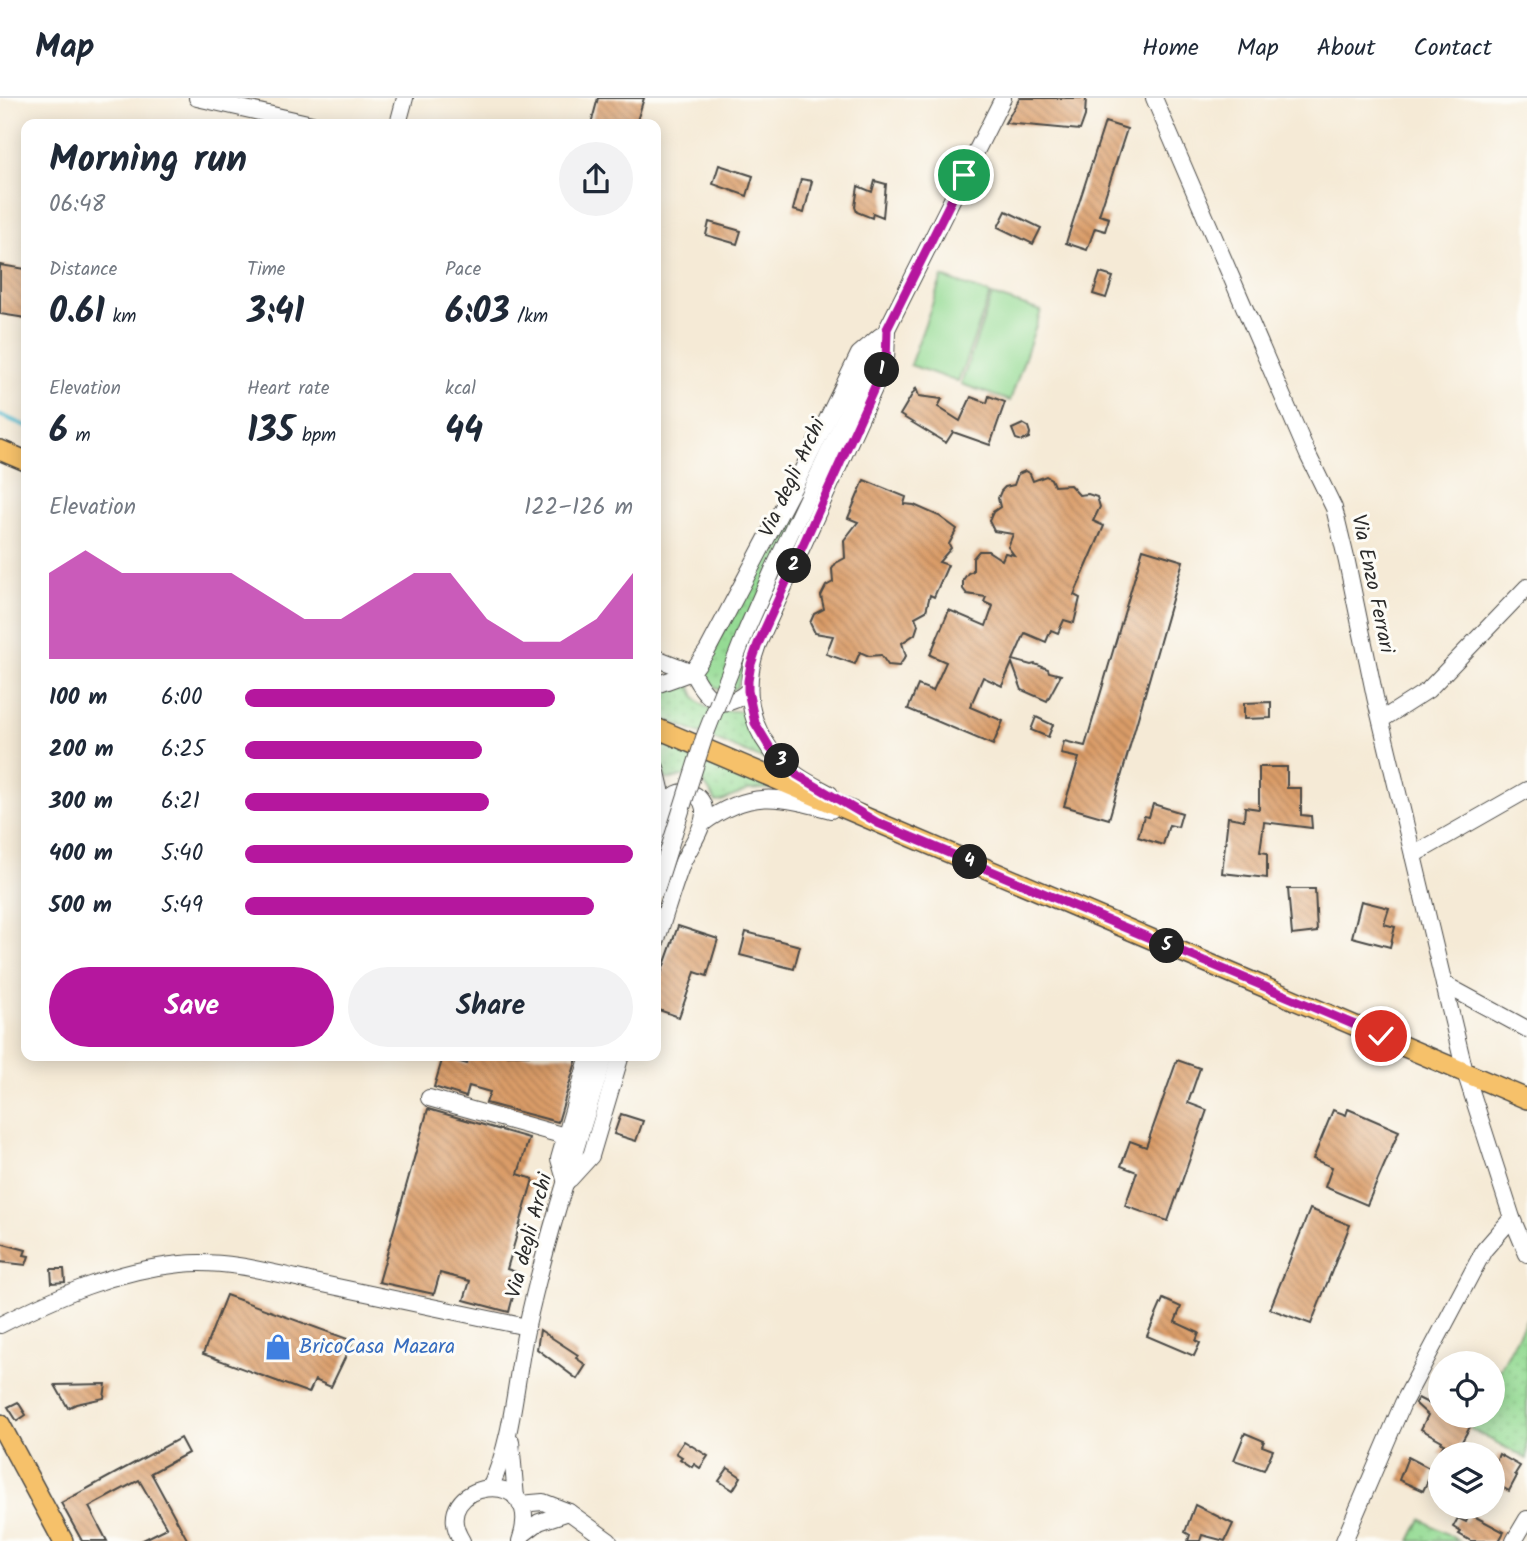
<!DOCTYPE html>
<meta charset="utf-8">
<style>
:root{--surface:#fff;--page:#f2f2f3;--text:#1f2937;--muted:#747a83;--line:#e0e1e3;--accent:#b5179e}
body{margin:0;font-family:Kalam,sans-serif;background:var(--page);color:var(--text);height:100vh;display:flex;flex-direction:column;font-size:26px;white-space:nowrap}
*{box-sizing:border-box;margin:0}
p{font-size:23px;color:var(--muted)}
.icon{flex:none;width:38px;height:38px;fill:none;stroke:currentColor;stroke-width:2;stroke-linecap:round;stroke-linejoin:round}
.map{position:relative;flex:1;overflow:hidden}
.drawer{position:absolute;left:21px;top:21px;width:640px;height:942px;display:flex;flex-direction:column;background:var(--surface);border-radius:14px;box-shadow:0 4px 18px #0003}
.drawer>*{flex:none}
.controls{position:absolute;left:1428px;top:1253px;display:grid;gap:14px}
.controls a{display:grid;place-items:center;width:77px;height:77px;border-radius:50%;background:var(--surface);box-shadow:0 4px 18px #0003;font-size:35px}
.pin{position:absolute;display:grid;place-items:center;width:60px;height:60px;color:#fff;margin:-30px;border:4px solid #fff;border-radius:50%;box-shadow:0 2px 7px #0007}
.km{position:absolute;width:35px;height:35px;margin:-18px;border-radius:50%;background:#222;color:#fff;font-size:19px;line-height:35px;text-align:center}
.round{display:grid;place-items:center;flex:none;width:74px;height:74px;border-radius:37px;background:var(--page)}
.summary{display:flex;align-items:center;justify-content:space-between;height:119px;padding:0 28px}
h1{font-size:38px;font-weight:800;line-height:52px}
.figures{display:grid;grid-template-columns:repeat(3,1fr);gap:10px;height:119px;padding:7px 28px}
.figures div{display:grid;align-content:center}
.figures b{font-size:35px;font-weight:800}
.figures small{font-size:19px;font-weight:400}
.figures p{font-size:19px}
.chart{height:196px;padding:14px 28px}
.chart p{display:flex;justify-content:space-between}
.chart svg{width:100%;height:126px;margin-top:7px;fill:var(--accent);opacity:.7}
.cta{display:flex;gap:14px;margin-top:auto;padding:14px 28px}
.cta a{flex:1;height:80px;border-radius:42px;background:var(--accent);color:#fff;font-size:28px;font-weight:800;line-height:80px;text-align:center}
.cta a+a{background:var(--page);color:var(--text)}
ul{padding:0 28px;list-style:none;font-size:23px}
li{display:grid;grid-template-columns:112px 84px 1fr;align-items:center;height:52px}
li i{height:18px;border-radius:9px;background:var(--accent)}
header{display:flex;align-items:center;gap:42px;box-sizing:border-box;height:98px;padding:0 35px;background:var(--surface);border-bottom:2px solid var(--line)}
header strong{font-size:33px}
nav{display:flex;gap:38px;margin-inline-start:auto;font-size:24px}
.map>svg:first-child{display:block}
.grass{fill:url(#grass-dots);stroke:#608360;stroke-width:2}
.park{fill:#95db94;stroke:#608360;stroke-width:2}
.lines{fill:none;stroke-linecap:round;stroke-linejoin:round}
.stream{stroke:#55bdd2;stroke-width:4.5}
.building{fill:url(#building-back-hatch)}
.minor-casing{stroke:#494845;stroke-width:18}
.major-casing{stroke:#494845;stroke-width:22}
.minor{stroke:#fff;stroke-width:16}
.major{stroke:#f6c16b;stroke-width:19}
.minor-bridge-casing{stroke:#494845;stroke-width:18;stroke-linecap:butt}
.minor-bridge{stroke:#fff;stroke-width:16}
.route-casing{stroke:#fff;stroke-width:14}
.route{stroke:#b5179e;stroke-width:9}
.labels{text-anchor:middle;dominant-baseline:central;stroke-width:6;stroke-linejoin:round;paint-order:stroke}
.street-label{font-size:21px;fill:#2b2b2b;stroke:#fdfcf7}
.shop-label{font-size:21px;fill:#366cbe;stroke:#fdfcf7;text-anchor:start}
</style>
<header>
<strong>Map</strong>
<nav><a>Home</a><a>Map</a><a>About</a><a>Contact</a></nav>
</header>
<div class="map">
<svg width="1527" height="1443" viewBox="0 0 1527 1443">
<defs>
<pattern id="grass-dots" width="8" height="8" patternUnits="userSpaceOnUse" patternTransform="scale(1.75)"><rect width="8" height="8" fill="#95db94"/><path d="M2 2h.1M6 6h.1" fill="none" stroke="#81bc80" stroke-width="1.8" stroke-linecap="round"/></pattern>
<pattern id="building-back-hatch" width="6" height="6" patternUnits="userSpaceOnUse" patternTransform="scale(1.75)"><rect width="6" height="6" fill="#da9c68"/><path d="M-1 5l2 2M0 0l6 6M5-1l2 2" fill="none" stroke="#b17f56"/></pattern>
</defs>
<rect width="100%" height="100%" fill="#fdfcf7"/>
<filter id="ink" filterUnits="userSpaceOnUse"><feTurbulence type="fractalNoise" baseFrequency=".0143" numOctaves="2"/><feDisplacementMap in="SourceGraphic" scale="14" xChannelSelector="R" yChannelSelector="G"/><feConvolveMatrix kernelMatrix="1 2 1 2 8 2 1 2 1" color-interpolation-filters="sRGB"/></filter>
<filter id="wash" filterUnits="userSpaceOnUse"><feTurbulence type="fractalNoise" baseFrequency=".00686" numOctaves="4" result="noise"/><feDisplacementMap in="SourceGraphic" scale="28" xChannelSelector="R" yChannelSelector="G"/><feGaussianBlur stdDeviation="1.57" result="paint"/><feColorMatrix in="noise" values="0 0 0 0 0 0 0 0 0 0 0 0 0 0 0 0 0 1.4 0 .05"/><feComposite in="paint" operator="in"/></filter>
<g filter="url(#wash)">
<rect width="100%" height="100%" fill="#f5ead6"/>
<g class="grass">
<path d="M803,379L826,388L761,529L737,589L729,594C698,587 707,572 715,549Z"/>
<path d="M688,582C692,589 693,597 698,603C716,621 733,607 746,616L775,666L656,618V591Z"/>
<path d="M656,638L776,690L748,692L722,703L716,704C708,691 701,674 682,678C676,680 672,682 666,681L656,656Z"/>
<path d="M1527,1220V1361L1469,1330L1476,1318H1493V1285Z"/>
<path d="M1421,1421L1459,1443H1410Z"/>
</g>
<g class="park">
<path d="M942,179L990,196L958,284L910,267Z"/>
<path d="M992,197L1041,213L1010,303L961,286Z"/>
</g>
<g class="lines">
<path class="stream" d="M0,317L26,328"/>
</g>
<g id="blocks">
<g class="building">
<path d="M598,0H644L636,26H591Z"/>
<path d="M1020,0H1086L1085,18L1080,32L1005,25Z"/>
<path d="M1105,24L1127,31L1099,117L1109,120L1105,133L1095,130L1087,152L1066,145Z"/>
<path d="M719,67L753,78L747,98L713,86Z"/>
<path d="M801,81L812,83L804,115L793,112Z"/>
<path d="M875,83L886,86L883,119L873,115L872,120L857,114L855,109L858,88L872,94Z"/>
<path d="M1006,113L1041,130L1033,146L998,129Z"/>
<path d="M709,124L741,133L737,146L706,137Z"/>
<path d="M0,167L26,171V220L0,216Z"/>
<path d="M1100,175L1113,179L1106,200L1093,196Z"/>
<path d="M916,290L919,298L942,301L938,309L960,323L971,299L987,305L989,298L1005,304L990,347L953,334L946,345L900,317Z"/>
<path d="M1023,326L1028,329L1030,335L1029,340L1022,343L1016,341L1012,331Z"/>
<path d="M1025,373L1030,376L1033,383L1046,378L1051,381L1054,388L1070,387L1079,397L1088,396L1097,399L1100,409L1093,423L1104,428L1074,497L1080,500L1074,525L1064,522L1058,535L1051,532L1046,544L1025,535L1013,562L1031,567L1035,566L1048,571L1049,574L1061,577L1047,603L1022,592L1012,565L1002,588L983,579L970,609L1003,623L993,647L908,611L918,587L933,593L946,564L930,557L949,512L986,528L993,508L984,504L986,499L967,496L963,491V482L968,475L973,473V460L979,453H988L1002,462L1005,455L1014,457L1008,449L1013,436L994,433L989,423L993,414L1000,409L998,400L1001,393L1005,389L1014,387L1018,376Z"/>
<path d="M864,382L906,399L904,406L914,407L939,418L957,431L949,446L951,450L939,464L948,467L934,499L930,497L926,513L915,519L918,527L915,536L902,545L906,558L899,568L888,567L881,557L869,558L860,554L855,566L826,556L833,538L815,535L810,525L814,516L824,511L821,498L826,488L833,484L832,471L836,465L845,460L844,442L858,424L848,420Z"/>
<path d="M1143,451L1183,463L1109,721L1064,708L1079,660L1061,656L1064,643L1085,648Z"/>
<path d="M1271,604V620L1244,621V605Z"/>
<path d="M1036,619L1053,627L1048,639L1031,632Z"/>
<path d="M1259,669H1287V690H1301V717L1311,718L1312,730L1264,724L1260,754L1267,755V780L1222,775L1228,719L1244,722L1245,709L1259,711Z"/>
<path d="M1153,706L1182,715L1178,729L1169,727L1163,747L1138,739L1144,718L1149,719Z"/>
<path d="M1288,791H1315L1317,834L1292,837Z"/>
<path d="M1361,803L1389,810L1384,826L1395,829L1390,849L1352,839Z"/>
<path d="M678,828L718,841L707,878L695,874L679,919L656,911V890Z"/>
<path d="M746,834L800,848L794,871L740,857Z"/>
<path d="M470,957H578L558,1024L486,1005L490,994L469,988L466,999L434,989L443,959L467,966Z"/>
<path d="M1177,962L1200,970L1188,1005L1207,1012L1168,1123L1125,1108L1137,1074L1121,1068L1130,1043L1146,1049Z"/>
<path d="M428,1011L529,1040L518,1076L533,1081L507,1171L519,1175L509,1214L464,1202L470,1183L440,1175L434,1196L379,1184Z"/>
<path d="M1348,1011L1399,1033L1367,1107L1325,1089L1332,1069L1313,1061L1333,1012L1346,1017Z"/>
<path d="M621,1016L643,1023L636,1043L614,1036Z"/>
<path d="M1310,1111L1350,1127L1311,1226L1270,1211Z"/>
<path d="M0,1145L26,1152L24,1157L29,1158L26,1167L0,1164Z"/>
<path d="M51,1171H64L65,1184L52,1185Z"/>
<path d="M226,1197L353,1243L331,1289L315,1282L309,1295L203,1256Z"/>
<path d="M1163,1201L1181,1209L1175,1224L1199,1235L1196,1243L1200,1245L1194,1258L1147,1238Z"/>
<path d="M540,1232L578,1257L576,1260L586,1267L577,1281L537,1251Z"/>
<path d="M106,1286L104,1300L76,1306L68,1310L55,1287Z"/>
<path d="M1418,1300L1440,1311V1318H1476L1455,1356H1439L1444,1346L1441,1345L1442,1343L1421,1331L1428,1317L1415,1305Z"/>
<path d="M18,1304L26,1317L17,1323L8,1309Z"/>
<path d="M1245,1335L1264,1343L1262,1348L1273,1352L1264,1372L1234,1362Z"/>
<path d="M180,1340L188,1355L151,1375L188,1443H141L167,1430L139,1382L89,1409L107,1443H82L61,1405Z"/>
<path d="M684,1343L708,1358L700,1370L694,1366L692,1369L680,1361L682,1359L676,1355Z"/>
<path d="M1499,1356L1520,1368L1515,1376L1517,1378L1509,1393L1493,1384V1370Z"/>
<path d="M1408,1359L1433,1372L1423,1393L1399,1382Z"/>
<path d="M728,1370L741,1379L733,1392L719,1383Z"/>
<path d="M1195,1407L1233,1426L1225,1443L1202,1437L1200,1443H1188L1190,1437L1185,1434Z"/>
<path d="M1470,1416L1504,1434L1499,1443H1471L1459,1436L1461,1434L1453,1429L1458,1420L1466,1424Z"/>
</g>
</g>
</g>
<g filter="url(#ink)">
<use href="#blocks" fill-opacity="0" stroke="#494845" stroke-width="2"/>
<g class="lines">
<g class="minor-casing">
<g id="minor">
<path d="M197,0L312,26"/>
<path d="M1154,0L1308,357L1334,410L1347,464L1375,599L1465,974L1512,1120L1527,1156"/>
<path d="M398,26L405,0"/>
<path d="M773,472L887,231L1003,0"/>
<path d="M656,560L692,574C705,600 721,617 748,593"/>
<path d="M656,587L692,574L707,553L799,379L859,256L880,238"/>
<path d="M1381,622L1428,592L1527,489"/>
<path d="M656,670L665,708L656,752"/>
<path d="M830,696C819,690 807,684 797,677C752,644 739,597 758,546L886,264L887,231"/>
<path d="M702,726C749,691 778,698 831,712"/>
<path d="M1413,757L1527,692"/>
<path d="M656,844C665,818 672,792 682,766C689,749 705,731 704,711C703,702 696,695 686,694C676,693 671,701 665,708"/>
<path d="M1444,886L1527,931"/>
<path d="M429,1000L565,1038"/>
<path d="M570,1081L591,1058L621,957"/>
<path d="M566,1085L559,1061L589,957"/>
<path d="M0,1227C57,1198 116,1172 181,1166C228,1161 277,1176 323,1186C391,1200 459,1215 527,1229"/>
<path d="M511,1343L516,1400"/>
<path d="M491,1388C514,1338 515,1282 527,1228C547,1137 577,1047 605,957"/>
<path d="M520,1406L543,1404L569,1414L609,1443"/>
<path d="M522,1437L539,1424L569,1414"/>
<path d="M462,1443C424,1384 548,1362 520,1443"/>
<path d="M1344,1443L1403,1305L1484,1152L1512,1120"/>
<path d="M1514,1443L1527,1421"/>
</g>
</g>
<g class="major-casing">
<g id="major">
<path d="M0,352L26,363"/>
<path d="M656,630L1527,1001"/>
<path d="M0,1326L63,1443"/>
</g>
</g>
<use href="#minor" class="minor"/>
<use href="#major" class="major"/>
<g class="minor-bridge-casing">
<path id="minor-bridge" d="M656,792L704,640L747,531L773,472"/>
</g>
<use href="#minor-bridge" class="minor-bridge"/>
</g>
</g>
<g class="lines" filter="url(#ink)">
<g class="route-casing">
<path id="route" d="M964,77L887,231L886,264L758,546L751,566L748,583V593L755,625L770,650L797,677L878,725L1381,938"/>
</g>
<use href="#route" class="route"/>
</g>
<defs>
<g id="shop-bare" transform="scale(2.1)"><path d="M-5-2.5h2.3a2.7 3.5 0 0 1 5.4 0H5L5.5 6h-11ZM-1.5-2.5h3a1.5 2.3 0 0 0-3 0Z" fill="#3f7fe0" stroke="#fdfcf7" stroke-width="2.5" paint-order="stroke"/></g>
</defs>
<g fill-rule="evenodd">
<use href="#shop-bare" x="278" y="1249"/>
</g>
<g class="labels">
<g class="street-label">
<text transform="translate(793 380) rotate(-65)">Via degli Archi</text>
<text transform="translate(1372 486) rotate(78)">Via Enzo Ferrari</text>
<text transform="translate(530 1138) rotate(-75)">Via degli Archi</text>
</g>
<g class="shop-label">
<text x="299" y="1249">BricoCasa Mazara</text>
</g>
</g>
</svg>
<div class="controls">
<a><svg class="icon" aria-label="locate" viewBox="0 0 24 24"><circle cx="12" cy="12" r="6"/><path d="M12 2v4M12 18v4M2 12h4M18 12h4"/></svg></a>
<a><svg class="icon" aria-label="layers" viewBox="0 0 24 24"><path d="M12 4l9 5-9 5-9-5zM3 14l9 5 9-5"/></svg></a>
</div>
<div class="pin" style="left:964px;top:77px;background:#1e9e55"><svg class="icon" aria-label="arrive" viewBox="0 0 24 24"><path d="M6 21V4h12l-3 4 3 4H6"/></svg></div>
<div class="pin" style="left:1381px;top:938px;background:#d93025"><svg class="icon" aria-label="check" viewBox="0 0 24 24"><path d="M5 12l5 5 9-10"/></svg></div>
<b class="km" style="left:882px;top:272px">1</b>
<b class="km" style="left:794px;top:468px">2</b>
<b class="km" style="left:782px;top:663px">3</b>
<b class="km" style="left:970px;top:764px">4</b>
<b class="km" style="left:1167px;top:848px">5</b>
<section class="drawer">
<div class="summary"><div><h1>Morning run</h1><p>06:48</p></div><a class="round"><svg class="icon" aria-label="share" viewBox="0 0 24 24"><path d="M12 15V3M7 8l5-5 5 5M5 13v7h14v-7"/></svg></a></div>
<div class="figures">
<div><p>Distance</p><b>0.61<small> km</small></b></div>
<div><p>Time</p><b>3:41</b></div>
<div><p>Pace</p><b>6:03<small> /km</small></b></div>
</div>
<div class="figures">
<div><p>Elevation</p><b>6<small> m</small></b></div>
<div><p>Heart rate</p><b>135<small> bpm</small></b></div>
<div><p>kcal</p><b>44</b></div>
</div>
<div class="chart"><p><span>Elevation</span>122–126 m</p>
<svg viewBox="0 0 160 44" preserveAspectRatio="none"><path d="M0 44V14L10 6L20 14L30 14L40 14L50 14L60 22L70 30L80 30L90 22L100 14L110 14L120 30L130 38L140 38L150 30L160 14V44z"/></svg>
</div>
<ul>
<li><b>100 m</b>6:00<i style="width:80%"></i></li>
<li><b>200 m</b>6:25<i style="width:61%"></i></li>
<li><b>300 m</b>6:21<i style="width:63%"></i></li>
<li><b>400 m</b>5:40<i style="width:100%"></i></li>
<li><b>500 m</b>5:49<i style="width:90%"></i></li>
</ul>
<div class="cta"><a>Save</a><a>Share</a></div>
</section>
</div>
